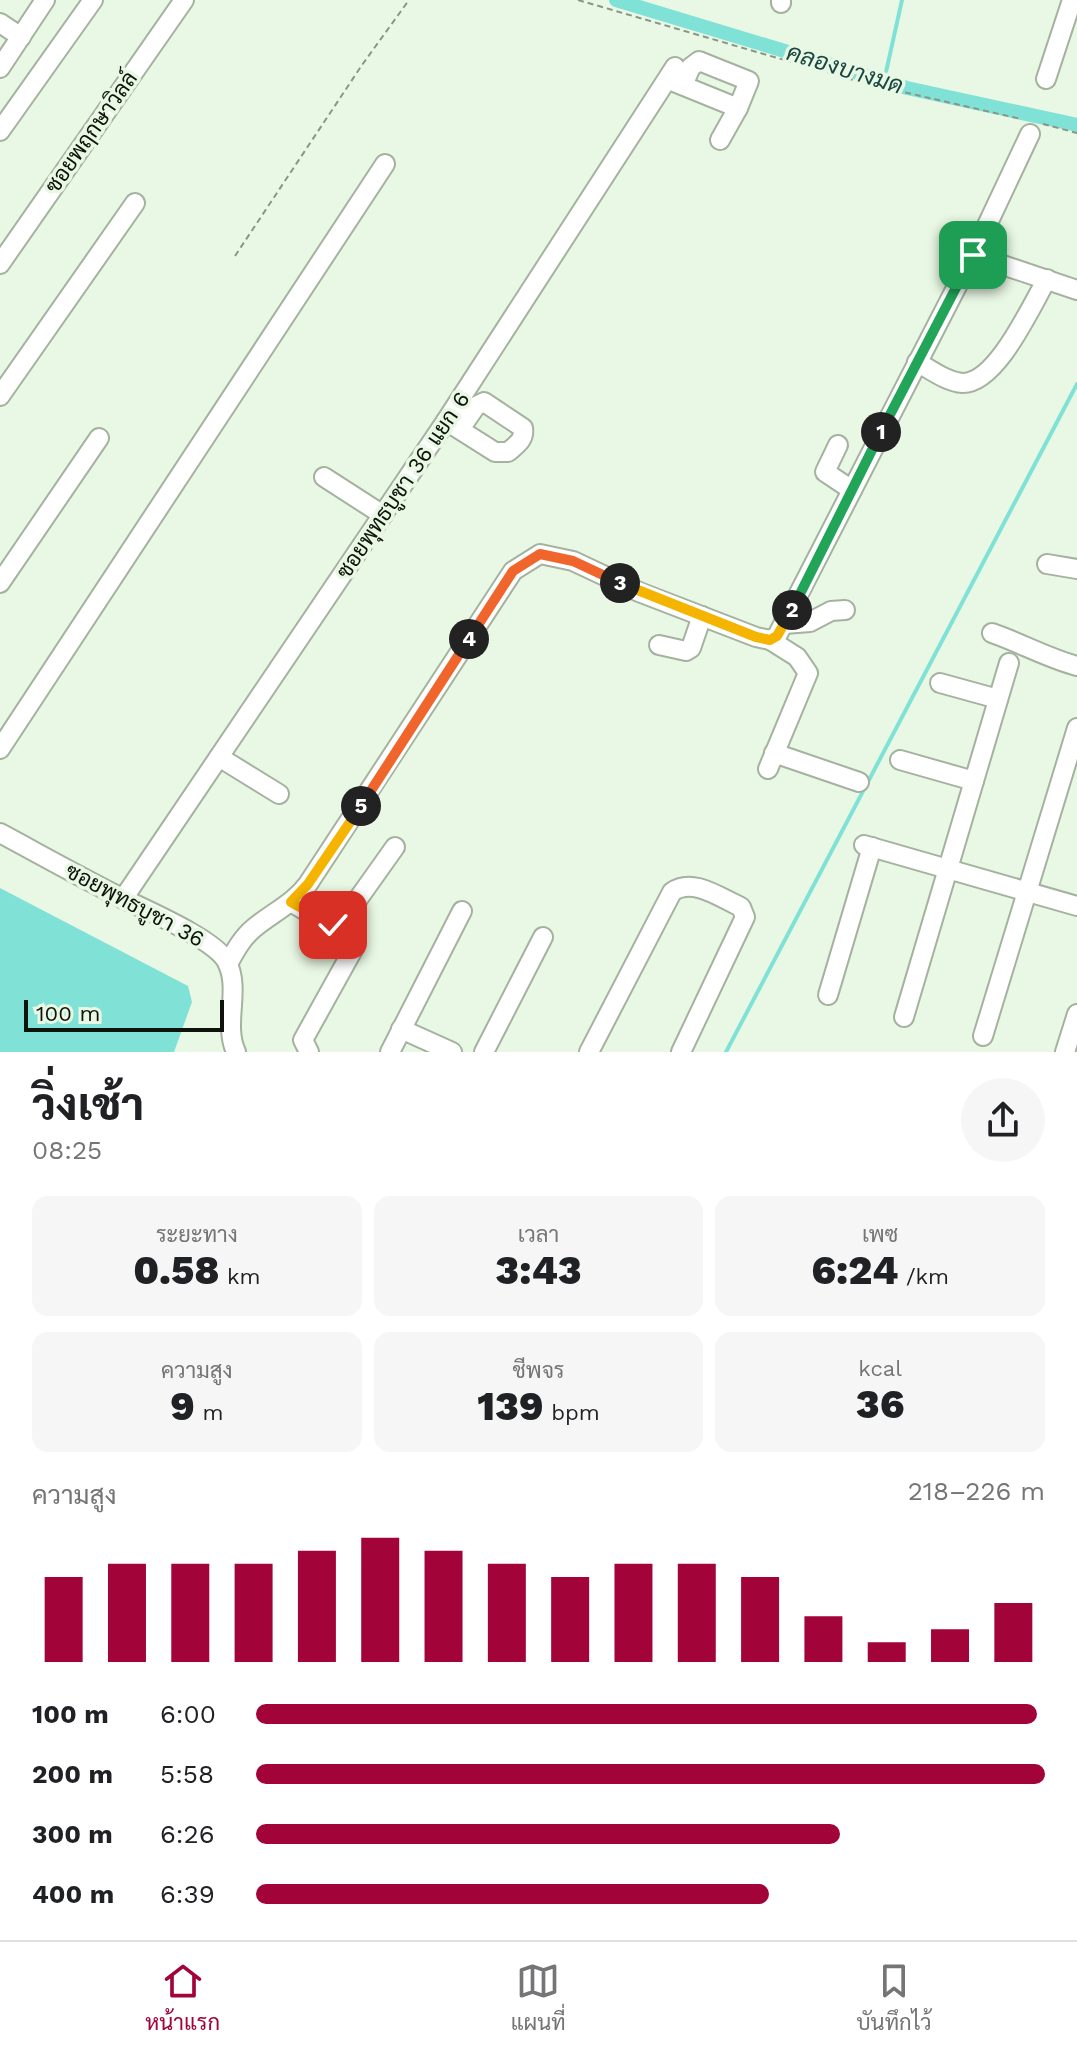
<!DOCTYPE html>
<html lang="th">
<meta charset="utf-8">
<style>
:root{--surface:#fff;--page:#f6f6f6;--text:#202124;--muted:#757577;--line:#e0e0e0;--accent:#a20439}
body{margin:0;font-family:"Work Sans",Sarabun,sans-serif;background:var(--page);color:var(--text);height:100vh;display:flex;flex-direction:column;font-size:30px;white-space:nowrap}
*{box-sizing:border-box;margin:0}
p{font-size:26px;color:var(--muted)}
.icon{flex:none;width:44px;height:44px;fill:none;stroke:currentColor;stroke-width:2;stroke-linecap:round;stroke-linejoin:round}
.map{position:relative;height:1052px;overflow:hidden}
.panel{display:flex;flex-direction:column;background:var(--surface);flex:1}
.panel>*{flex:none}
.scale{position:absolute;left:24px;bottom:20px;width:200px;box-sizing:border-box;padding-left:8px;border:4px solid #0e130c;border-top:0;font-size:22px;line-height:28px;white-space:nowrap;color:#0e130c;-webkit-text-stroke:6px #e9f8e4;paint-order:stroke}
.pin{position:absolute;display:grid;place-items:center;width:68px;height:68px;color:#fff;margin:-34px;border-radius:16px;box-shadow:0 4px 12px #0006}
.km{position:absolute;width:40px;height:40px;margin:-20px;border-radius:50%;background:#222;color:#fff;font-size:22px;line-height:40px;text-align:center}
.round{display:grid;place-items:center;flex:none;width:84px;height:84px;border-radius:42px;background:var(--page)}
.head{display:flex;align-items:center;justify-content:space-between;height:136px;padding:0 32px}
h1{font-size:44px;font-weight:800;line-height:60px}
.stats{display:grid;grid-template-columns:repeat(3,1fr);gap:12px;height:136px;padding:8px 32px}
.stats div{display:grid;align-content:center;border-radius:16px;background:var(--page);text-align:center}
.stats b{font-size:40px;font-weight:800}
.stats small{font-size:22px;font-weight:400}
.stats p{font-size:22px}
.chart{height:224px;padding:16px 32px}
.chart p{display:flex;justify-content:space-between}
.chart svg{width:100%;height:144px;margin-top:8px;stroke:var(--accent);stroke-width:6}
ul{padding:0 32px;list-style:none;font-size:26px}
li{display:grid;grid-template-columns:128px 96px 1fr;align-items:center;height:60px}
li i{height:20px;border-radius:10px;background:var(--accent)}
.dock{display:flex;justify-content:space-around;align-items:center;height:112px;border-top:2px solid var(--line);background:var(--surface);font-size:22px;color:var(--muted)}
.dock a{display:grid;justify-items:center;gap:4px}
.dock .active{color:var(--accent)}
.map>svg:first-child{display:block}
.water{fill:#80e2d7}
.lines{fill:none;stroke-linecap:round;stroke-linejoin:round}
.stream{stroke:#80e2d7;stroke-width:4}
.canal{stroke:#80e2d7;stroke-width:14}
.minor-casing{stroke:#a4b29f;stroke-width:22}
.path{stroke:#8b9587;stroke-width:2;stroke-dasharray:6 4;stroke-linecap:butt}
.minor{stroke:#fff;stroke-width:18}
.split-1-casing{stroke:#fff;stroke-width:16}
.split-2-casing{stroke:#fff;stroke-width:16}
.split-3-casing{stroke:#fff;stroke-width:16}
.split-4-casing{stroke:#fff;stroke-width:16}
.split-5-casing{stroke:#fff;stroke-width:16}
.split-6-casing{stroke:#fff;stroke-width:16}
.split-1{stroke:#22a559;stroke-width:10}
.split-2{stroke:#22a559;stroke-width:10}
.split-3{stroke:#f5b400;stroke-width:10}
.split-4{stroke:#f0652b;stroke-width:10}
.split-5{stroke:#f0652b;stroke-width:10}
.split-6{stroke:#f5b400;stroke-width:10}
.labels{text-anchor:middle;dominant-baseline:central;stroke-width:7;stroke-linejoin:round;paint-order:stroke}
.street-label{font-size:22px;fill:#0e130c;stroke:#e9f8e4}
.water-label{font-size:24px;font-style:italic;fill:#1b4844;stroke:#e9f8e4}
</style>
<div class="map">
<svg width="1077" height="1052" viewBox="0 0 1077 1052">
<rect width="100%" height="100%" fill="#e9f8e4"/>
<path class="water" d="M0,888L188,986L192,1002L174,1052H0Z"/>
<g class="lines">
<g class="stream">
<path d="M884,81L902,0"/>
<path d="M726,1052L1077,384"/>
</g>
<path class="canal" d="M616,0L907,88L1077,125"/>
<g class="minor-casing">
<g id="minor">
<path d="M781,3V0"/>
<path d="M0,23L21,37"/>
<path d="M0,68L45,0"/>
<path d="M1046,79L1072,0"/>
<path d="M674,82L738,108L720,140"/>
<path d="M683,85L691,67L699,61L749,81L738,108"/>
<path d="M0,131L93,0"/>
<path d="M973,255L1077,290"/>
<path d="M0,264L184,0"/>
<path d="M917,362C931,370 947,382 963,383C997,383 1031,306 1047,279"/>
<path d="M0,396L135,203"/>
<path d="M446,421L495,452H508C516,445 525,440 523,428L484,402L476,406L460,429"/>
<path d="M838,445L825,472L852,490"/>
<path d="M324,477L383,515"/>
<path d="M1047,564L1077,569"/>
<path d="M0,583L99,438"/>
<path d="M784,624L810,622L831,611L845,610"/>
<path d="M992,633C1021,643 1047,658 1077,666"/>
<path d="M659,645L686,651L691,648L702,616"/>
<path d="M940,683L998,699"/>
<path d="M0,749L385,164"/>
<path d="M774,753L859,782"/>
<path d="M219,757L279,794"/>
<path d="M900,760L974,781"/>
<path d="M768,769L808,673L797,657L770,640"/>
<path d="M0,833C41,855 82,878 124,899C148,911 216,940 227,962C241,990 223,1024 236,1052"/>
<path d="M864,845L1077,906"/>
<path d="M123,899L446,421L675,67"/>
<path d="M291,902L326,923H341L395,847"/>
<path d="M228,964C235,951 242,938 254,928C272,913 294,903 308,884L513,571L540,554L573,561L639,592L756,637L770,640L777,636L973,255L1030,134"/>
<path d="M828,995L872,847"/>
<path d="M904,1017L1009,663"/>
<path d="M401,1029L452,1052"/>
<path d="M983,1036L1077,728"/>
<path d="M309,1052L303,1040L354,948"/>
<path d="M390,1052L462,911"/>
<path d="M484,1052L543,937"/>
<path d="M589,1052L672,892C693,877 720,898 741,907L745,917L681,1052"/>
<path d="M1065,1052L1077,1014"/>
</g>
</g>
<g class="path">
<path d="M578,0L860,82L1021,119"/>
<path d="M1043,124L1077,133"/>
<path d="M235,256L362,65L409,0"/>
</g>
<use href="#minor" class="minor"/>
</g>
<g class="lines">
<g class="split-1-casing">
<path id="split-1" d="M881,432L973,255"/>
</g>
<g class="split-2-casing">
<path id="split-2" d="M792,610L881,432"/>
</g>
<g class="split-3-casing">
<path id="split-3" d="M620,583L756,637L770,640L777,636L792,610"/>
</g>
<g class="split-4-casing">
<path id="split-4" d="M469,639L513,571L540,554L573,561L620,583"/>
</g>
<g class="split-5-casing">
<path id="split-5" d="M361,806L469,639"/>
</g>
<g class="split-6-casing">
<path id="split-6" d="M333,925L291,902L308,884L361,806"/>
</g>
<use href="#split-1" class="split-1"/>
<use href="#split-2" class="split-2"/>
<use href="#split-3" class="split-3"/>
<use href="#split-4" class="split-4"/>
<use href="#split-5" class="split-5"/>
<use href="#split-6" class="split-6"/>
</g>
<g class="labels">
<g class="street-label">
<text transform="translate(91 132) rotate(-55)">ซอยพฤกษาวิลล์</text>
<text transform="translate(403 485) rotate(-56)">ซอยพุทธบูชา 36 แยก 6</text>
<text transform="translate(135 905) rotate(28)">ซอยพุทธบูชา 36</text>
</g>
<g class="water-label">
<text transform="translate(845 69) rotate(17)">คลองบางมด</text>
</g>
</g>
</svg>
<div class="scale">100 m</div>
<div class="pin" style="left:973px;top:255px;background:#1e9e55"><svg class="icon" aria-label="arrive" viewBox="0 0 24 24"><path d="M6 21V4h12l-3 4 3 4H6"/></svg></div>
<div class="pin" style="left:333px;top:925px;background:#d93025"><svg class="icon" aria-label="check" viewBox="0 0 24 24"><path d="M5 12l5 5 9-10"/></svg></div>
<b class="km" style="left:881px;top:432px">1</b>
<b class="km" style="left:792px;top:610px">2</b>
<b class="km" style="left:620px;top:583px">3</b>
<b class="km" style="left:469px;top:639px">4</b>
<b class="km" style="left:361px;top:806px">5</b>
</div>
<section class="panel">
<div class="head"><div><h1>วิ่งเช้า</h1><p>08:25</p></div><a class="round"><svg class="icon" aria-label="share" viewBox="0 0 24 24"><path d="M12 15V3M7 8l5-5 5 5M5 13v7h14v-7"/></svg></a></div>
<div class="stats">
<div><p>ระยะทาง</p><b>0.58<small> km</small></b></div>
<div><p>เวลา</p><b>3:43</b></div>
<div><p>เพซ</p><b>6:24<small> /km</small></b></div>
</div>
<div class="stats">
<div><p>ความสูง</p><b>9<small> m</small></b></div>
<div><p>ชีพจร</p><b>139<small> bpm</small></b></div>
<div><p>kcal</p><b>36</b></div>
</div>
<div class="chart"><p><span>ความสูง</span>218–226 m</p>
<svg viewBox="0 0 160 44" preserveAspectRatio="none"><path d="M5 44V18M15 44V14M25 44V14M35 44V14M45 44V10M55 44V6M65 44V10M75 44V14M85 44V18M95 44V14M105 44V14M115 44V18M125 44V30M135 44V38M145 44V34M155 44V26"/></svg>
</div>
<ul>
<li><b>100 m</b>6:00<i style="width:99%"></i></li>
<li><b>200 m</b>5:58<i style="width:100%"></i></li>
<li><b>300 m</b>6:26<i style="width:74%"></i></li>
<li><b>400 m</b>6:39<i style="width:65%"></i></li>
</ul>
</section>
<nav class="dock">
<a class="active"><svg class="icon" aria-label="home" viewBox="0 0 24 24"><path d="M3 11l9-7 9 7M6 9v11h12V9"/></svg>หน้าแรก</a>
<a><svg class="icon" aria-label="map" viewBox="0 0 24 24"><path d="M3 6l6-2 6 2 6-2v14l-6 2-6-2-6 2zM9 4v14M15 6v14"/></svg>แผนที่</a>
<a><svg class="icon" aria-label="saved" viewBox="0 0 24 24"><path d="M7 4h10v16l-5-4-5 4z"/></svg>บันทึกไว้</a>
</nav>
